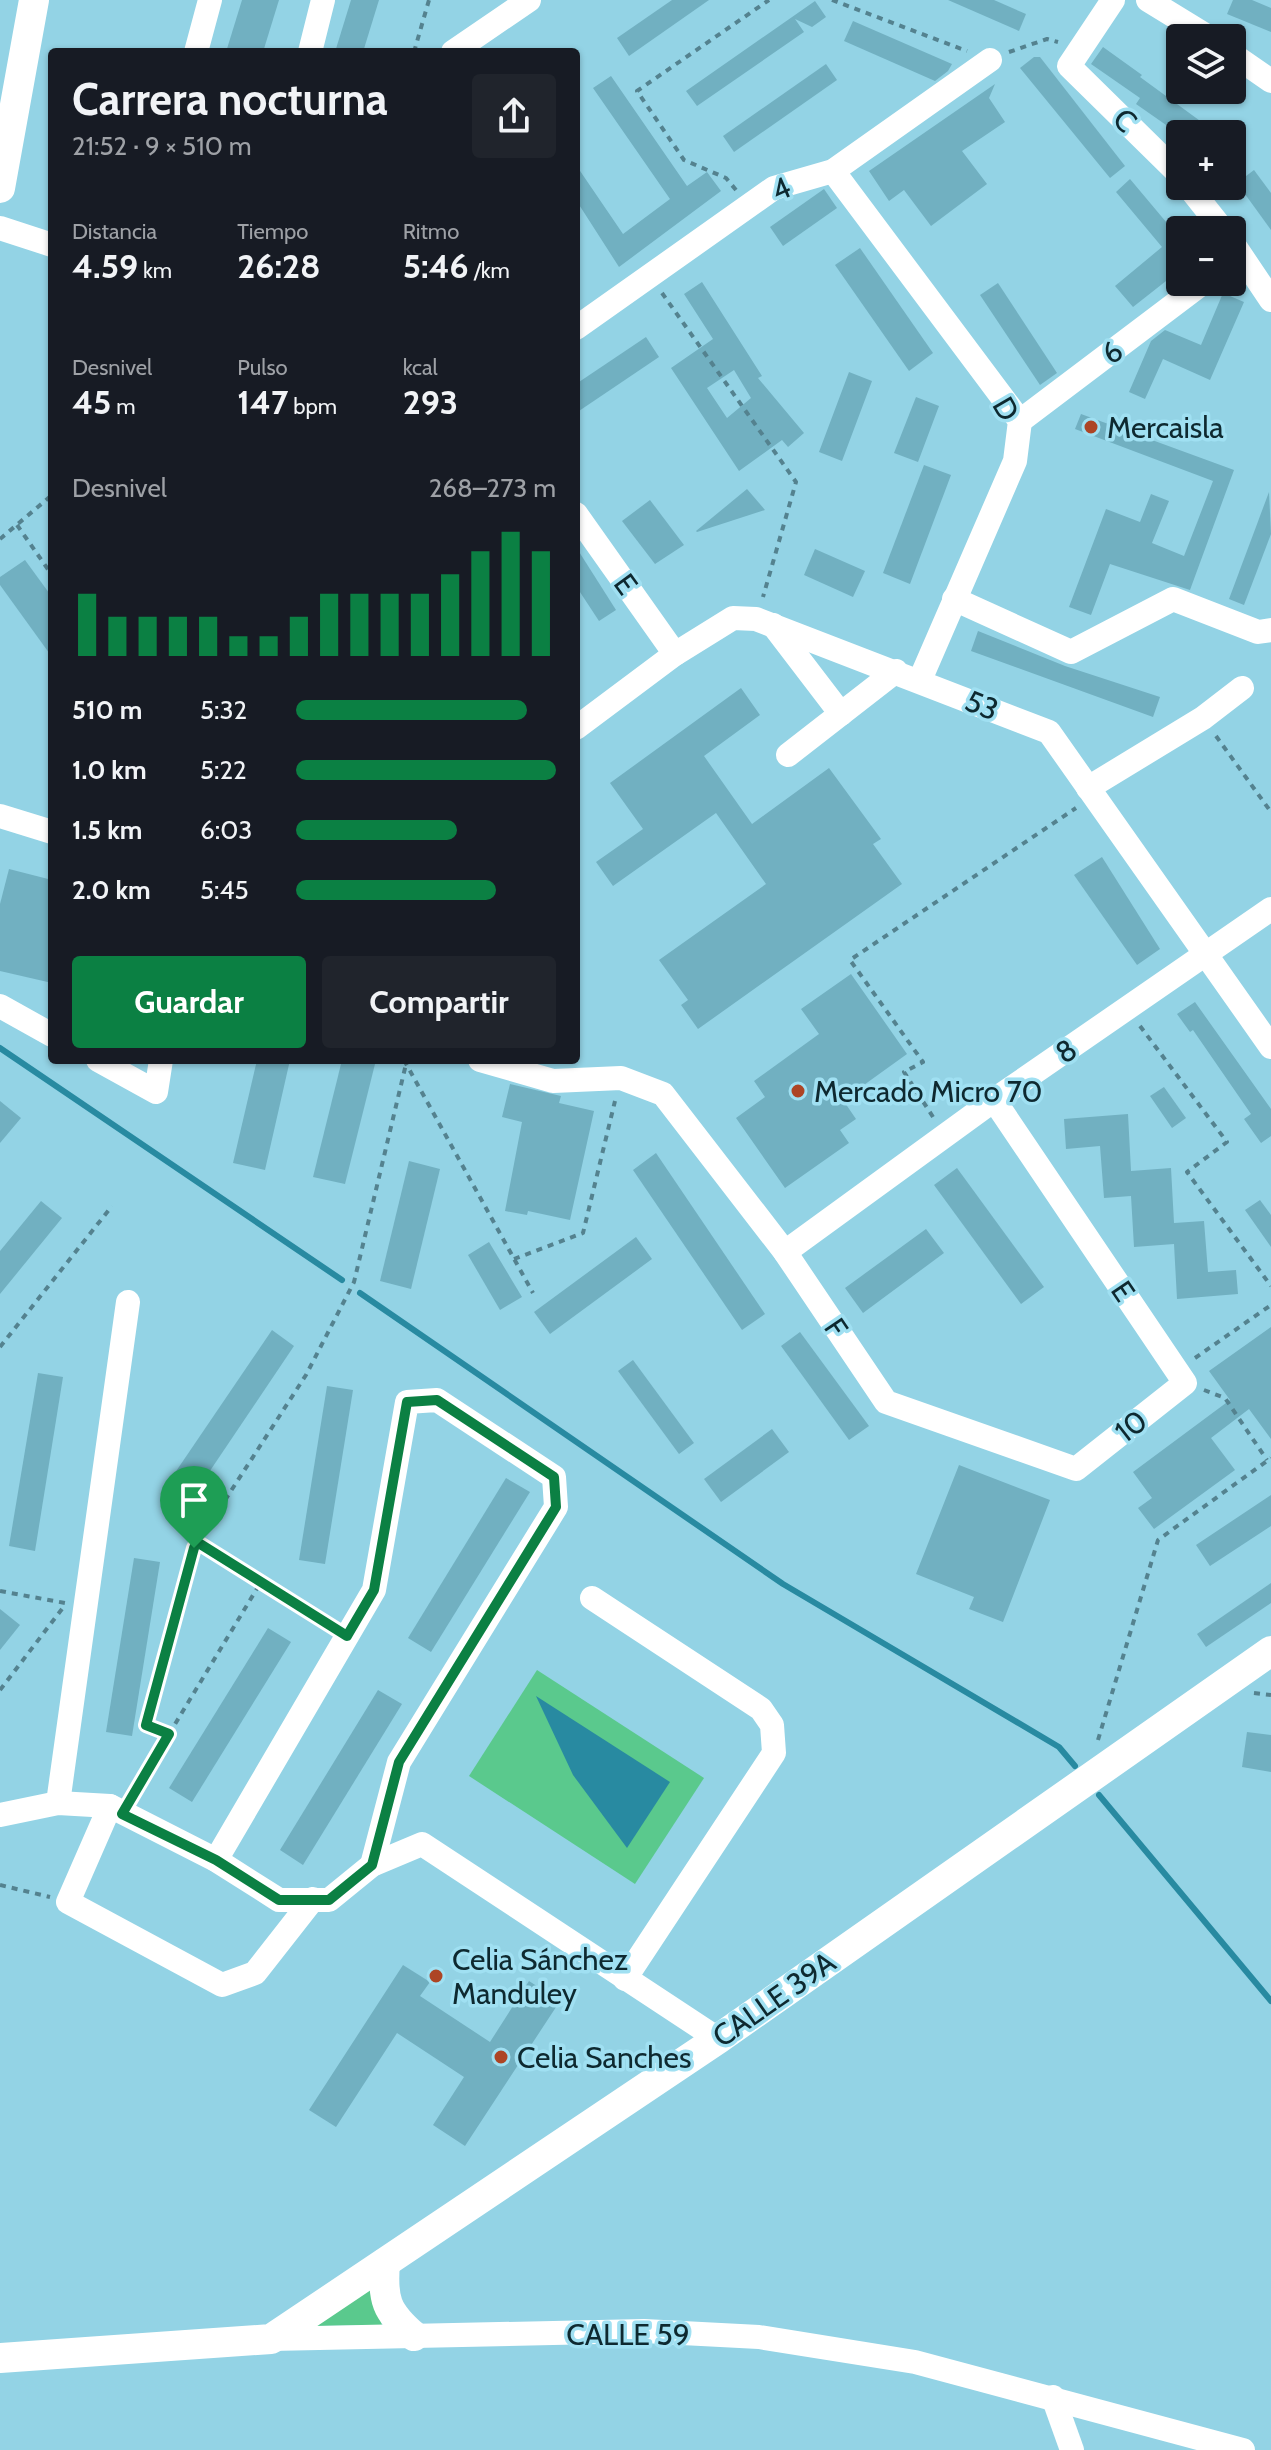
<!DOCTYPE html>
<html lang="es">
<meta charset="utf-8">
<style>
:root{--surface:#171b24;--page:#20242c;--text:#f1f3f6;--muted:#9ea1a6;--accent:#0b8043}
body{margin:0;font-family:Cabin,sans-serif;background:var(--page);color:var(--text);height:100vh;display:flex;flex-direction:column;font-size:30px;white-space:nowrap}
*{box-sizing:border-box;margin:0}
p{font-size:26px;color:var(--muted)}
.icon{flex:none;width:44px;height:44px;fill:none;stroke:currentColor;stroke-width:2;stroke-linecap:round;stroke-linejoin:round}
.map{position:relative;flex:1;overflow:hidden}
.drawer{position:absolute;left:48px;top:48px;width:532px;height:1016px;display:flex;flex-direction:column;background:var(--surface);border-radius:8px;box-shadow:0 2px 6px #0004}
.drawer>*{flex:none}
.buttons{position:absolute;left:1166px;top:24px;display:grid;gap:16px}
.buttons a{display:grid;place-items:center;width:80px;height:80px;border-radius:8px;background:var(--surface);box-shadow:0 2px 6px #0004;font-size:40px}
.pin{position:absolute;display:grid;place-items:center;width:68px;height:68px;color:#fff;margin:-82px -34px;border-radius:50% 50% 50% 0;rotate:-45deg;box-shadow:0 0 8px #0007}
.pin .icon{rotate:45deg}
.round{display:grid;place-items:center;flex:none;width:84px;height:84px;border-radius:8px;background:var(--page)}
.summary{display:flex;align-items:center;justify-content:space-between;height:136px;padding:0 24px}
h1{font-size:44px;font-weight:800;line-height:60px}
.figures{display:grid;grid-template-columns:repeat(3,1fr);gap:12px;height:136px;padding:8px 24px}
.figures div{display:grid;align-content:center}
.figures b{font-size:34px;font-weight:800}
.figures small{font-size:22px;font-weight:400}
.figures p{font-size:22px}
.chart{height:224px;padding:16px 24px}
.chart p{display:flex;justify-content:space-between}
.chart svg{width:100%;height:144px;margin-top:8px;stroke:var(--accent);stroke-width:6}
.action{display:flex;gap:16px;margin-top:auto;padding:16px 24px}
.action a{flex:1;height:92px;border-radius:8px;background:var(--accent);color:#fff;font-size:32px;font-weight:800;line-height:92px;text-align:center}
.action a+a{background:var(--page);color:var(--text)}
ul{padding:0 24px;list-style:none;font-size:26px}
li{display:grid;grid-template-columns:128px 96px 1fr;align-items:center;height:60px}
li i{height:20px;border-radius:10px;background:var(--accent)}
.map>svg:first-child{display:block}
.green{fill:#5ac98d}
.water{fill:#288aa1}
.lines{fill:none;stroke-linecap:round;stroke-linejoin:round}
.stream{stroke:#288aa1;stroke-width:6}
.building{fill:#71b0c1;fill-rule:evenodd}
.path{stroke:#54828f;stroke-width:4;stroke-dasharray:6 6;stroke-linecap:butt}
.minor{stroke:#fff;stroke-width:24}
.major{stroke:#fff;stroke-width:30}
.route-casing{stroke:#fff;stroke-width:16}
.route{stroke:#0b8043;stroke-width:10}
.poi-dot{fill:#ad4525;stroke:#a0e0f2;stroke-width:3}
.labels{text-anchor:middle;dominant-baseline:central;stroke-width:7;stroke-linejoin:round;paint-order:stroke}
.street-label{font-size:30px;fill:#0e2930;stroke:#a0e0f2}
.poi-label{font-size:30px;fill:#0e2930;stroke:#a0e0f2;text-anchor:start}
</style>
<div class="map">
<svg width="1271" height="2450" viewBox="0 0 1271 2450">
<rect width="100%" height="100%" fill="#93d3e5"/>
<g class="green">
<path d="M537,1670L704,1778L635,1884L469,1776Z"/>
<path d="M371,2289L382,2325L314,2326Z"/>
</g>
<path class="water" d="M536,1696L670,1782L627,1848L573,1775Z"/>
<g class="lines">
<g class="stream">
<path d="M0,1048L342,1280"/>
<path d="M360,1293L783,1584L1059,1747L1075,1766"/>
<path d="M1099,1795L1271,2001"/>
</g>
</g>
<g class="building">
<path d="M242,0H279L263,52H226Z"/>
<path d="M351,0H379L363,52H335Z"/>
<path d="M672,0H709L629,56L617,38Z"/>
<path d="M948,0H994L1026,14L1019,31Z"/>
<path d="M1233,0H1252L1271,8V32L1227,14Z"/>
<path d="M815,1L826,17L812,27L795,19L804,32L697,106L686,91Z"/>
<path d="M853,21L952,64L948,71L935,81L844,41Z"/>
<path d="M1103,47L1142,75L1140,77L1218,134H1179L1136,104L1140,98L1091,64Z"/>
<path d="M1034,57H1040L1125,166L1110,178L1020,68Z"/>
<path d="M826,64L837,80L734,152L723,136Z"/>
<path d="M611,76L687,186L707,172L721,191L619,267L576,200V165L623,234L670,199L593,88Z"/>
<path d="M995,84L989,98L1005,122L962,151L987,184L931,226L904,190L889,201L869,171Z"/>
<path d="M1254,170L1271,193V230L1237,183Z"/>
<path d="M1130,179L1177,235L1180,232V270L1133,307L1115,286L1162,247L1116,192Z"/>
<path d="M824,189L837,208L783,246L770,227Z"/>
<path d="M860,248L933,353L909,371L835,265Z"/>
<path d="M702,282L762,376L758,378L804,433L788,447L782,440L739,471L671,368L713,339L684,294ZM734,370L751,398L727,418L707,388Z"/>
<path d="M998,283L1057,373L1040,385L980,295Z"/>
<path d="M1223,293L1244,302L1210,380L1163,359L1145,399L1129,392L1151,341L1165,330L1201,345Z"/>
<path d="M646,337L659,357L576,413V384Z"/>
<path d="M849,372L872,381L842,461L819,452Z"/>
<path d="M916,397L939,406L918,462L894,453Z"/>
<path d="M1081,414L1234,470L1190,590L1110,564L1091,615L1069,607L1106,509L1140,522L1151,494L1169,501L1152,543L1184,556L1213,481L1075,429Z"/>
<path d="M924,465L951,475L910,584L883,573Z"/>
<path d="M747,489L765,510L697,532L696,531Z"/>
<path d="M1269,492L1271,534L1244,605L1229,599Z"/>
<path d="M650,500L684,545L655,564L622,521Z"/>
<path d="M576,547L616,610L599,621L576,586Z"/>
<path d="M815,549L865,571L853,597L804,575Z"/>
<path d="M25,560L52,597V657L0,585V577Z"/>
<path d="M978,631L1065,666L1160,697L1153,717L971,651Z"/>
<path d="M741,688L760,715L704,756L752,824L829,768L881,839L873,844L902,884L698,1029L681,1005L688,1000L659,960L766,884L716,813L613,886L596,862L643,829L610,783Z"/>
<path d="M1102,857L1160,949L1137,965L1074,875Z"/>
<path d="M9,869L52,880V983L0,971V904Z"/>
<path d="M851,974L907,1054L843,1100L856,1119L840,1130L849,1143L785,1188L736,1118L765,1097L754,1081L819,1034L801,1009Z"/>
<path d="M1195,1002L1271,1109V1136L1261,1143L1244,1119L1251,1114L1193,1030L1190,1032L1177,1014Z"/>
<path d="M257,1060H290L265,1170L233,1163Z"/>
<path d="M342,1060H376L345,1184L313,1177Z"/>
<path d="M510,1084L561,1096L559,1103L594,1111L570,1220L528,1211L527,1215L505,1211L522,1122L502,1117Z"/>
<path d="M1164,1087L1186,1118L1172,1128L1150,1096Z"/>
<path d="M0,1101L21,1118L0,1143Z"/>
<path d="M1128,1114L1131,1171L1171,1168L1174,1223L1204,1221L1208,1272L1236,1270L1238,1294L1177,1299L1174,1244L1134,1247L1131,1196L1104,1198L1100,1146L1066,1149L1064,1119Z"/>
<path d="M656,1153L765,1314L742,1330L633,1170Z"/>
<path d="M409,1161L440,1169L411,1289L380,1281Z"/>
<path d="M957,1168L1044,1287L1021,1304L934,1185Z"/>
<path d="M1260,1200L1271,1215V1247L1245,1210Z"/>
<path d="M41,1201L62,1218L0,1294V1251Z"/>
<path d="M926,1229L944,1253L863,1313L845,1288Z"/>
<path d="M636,1237L652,1259L550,1334L534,1312Z"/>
<path d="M489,1242L522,1297L500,1310L468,1255Z"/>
<path d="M1271,1327V1439L1249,1409L1211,1438L1235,1470L1154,1529L1138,1508L1152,1498L1133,1472L1230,1400L1209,1371Z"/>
<path d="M272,1330L294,1346L189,1502L166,1486Z"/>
<path d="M800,1332L869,1426L849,1440L781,1346Z"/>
<path d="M633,1360L694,1443L679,1454L618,1371Z"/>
<path d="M38,1373L63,1377L35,1551L9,1546Z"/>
<path d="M327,1386L353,1390L325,1564L299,1560Z"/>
<path d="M772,1429L789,1452L721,1502L704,1479Z"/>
<path d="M959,1465L1050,1500L1003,1622L969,1609L974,1597L916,1574Z"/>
<path d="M506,1478L530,1492L431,1652L408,1638Z"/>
<path d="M1271,1495V1526L1210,1566L1196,1545Z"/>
<path d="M134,1558L160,1562L132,1736L106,1732Z"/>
<path d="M1271,1583V1603L1206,1647L1197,1634Z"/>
<path d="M0,1609L20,1625L0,1650Z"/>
<path d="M268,1628L291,1642L192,1802L169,1788Z"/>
<path d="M378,1690L402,1704L303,1865L280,1850Z"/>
<path d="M1247,1732L1271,1735V1772L1242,1767Z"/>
<path d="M403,1965L430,1982L420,1996L490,2042L529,1981L560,2001L465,2146L433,2125L464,2077L397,2033L336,2127L309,2110Z"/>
</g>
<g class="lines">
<g class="path">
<path d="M832,0L967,51"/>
<path d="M414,52L429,0"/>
<path d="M1009,52L1047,39L1058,42"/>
<path d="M736,190L726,178L684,160L637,91L769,0"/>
<path d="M662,293L796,482L763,597"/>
<path d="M17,525L52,575"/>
<path d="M0,539L52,495"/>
<path d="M1216,736L1271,812"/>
<path d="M1140,1026L1227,1142L1187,1172L1271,1286"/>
<path d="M404,1060L533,1293"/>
<path d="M933,1117L904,1072L923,1062L850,960L1076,808"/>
<path d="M514,1259L583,1233L615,1101"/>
<path d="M0,1347L112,1206"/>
<path d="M1195,1358L1271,1305"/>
<path d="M1204,1390L1225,1398L1267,1460"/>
<path d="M197,1542L328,1624"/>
<path d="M0,1591L65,1603"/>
<path d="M0,1690L62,1609"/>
<path d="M1254,1693L1271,1695"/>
<path d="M169,1734L261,1582"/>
<path d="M1098,1740L1158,1540L1271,1458"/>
<path d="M133,1795L169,1734L146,1725L194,1548L306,1375L354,1282L406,1064"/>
<path d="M0,1885L50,1897"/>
</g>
<g class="minor">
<path d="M1113,0L1069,66L1180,175"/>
<path d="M1148,0L1210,38"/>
<path d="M196,52L210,0"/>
<path d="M310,52L323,0"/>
<path d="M453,52L529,0"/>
<path d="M1232,54L1271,81"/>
<path d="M833,171L1020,421L1015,461L920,680"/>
<path d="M1188,186L1223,230"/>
<path d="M0,228L52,245"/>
<path d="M1232,242L1271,300"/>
<path d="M576,328L774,188L833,171L990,60"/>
<path d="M1020,421L1204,282"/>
<path d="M576,514L675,654"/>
<path d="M954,599L1071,652L1173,599L1258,632L1271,630"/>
<path d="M773,625L841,714"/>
<path d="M576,728L675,654L733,618L756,619L1049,732L1271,1047"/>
<path d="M788,755L896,671"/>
<path d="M1088,788L1203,718L1242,688"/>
<path d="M0,816L52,832"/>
<path d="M0,1006L52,1035"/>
<path d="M98,1060L156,1092L161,1060"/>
<path d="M480,1060L553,1081L621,1078L663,1094L785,1252L886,1402L1076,1469L1185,1383L994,1100"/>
<path d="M785,1252L994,1100L1271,909"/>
<path d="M592,1598L761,1709L772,1725L774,1753L625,1979"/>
<path d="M58,1803L128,1302"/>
<path d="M110,1806L68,1902L222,1985L255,1973L313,1899"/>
<path d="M0,1815L58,1803L110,1806L216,1860L279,1900H329L372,1865L422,1844L718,2039"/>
<path d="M216,1860L374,1590L407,1402L437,1400L554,1477L556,1507L399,1762L372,1865"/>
<path d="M271,2339L644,2331L759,2337L915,2362L1243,2450"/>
<path d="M1053,2397L1072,2450"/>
</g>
<g class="major">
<path d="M0,188L34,0"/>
<path d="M385,2263C382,2299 386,2312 414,2336"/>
<path d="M0,2358L271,2339L718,2039L1271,1651"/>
</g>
</g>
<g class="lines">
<g class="route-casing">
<path id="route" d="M437,1400L554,1477L556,1507L399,1762L372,1865L329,1900H279L216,1860L122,1814L169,1734L146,1725L194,1548L197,1542L347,1636L374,1590L407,1402Z"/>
</g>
<use href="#route" class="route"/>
</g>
<g class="poi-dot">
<circle cx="1091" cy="427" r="8"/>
<circle cx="798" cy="1091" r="8"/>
<circle cx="436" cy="1976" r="8"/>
<circle cx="501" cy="2057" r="8"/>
</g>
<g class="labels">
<g class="street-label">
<text transform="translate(1125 120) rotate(44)">C</text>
<text transform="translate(781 189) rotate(-24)">4</text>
<text transform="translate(1112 352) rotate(-37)">6</text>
<text transform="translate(1006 409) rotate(60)">D</text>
<text transform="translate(626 584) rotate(54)">E</text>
<text transform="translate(982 705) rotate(22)">53</text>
<text transform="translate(1066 1051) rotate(-35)">8</text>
<text transform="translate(1123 1291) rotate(56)">E</text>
<text transform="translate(836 1328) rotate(56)">F</text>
<text transform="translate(1131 1426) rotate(-38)">10</text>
<text transform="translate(774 1999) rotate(-35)">CALLE 39A</text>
<text x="628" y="2334">CALLE 59</text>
</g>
<g class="poi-label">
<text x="1107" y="427">Mercaisla</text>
<text x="814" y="1091">Mercado Micro 70</text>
<text x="452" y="1959">Celia Sánchez<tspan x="452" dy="34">Manduley</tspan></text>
<text x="517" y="2057">Celia Sanches</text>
</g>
</g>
</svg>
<div class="buttons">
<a><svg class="icon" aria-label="layers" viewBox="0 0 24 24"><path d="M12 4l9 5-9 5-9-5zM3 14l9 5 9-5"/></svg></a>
<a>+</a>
<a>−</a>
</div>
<div class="pin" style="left:194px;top:1548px;background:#1e9e55"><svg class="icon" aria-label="arrive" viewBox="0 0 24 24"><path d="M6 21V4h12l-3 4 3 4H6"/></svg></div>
<section class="drawer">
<div class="summary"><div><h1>Carrera nocturna</h1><p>21:52 · 9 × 510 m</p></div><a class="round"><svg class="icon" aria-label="share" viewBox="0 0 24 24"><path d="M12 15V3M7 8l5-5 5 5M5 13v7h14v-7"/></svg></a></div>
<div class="figures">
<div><p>Distancia</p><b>4.59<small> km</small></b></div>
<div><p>Tiempo</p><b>26:28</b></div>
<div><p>Ritmo</p><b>5:46<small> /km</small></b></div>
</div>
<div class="figures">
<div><p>Desnivel</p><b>45<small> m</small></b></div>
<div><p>Pulso</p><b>147<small> bpm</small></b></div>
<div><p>kcal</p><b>293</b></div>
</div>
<div class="chart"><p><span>Desnivel</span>268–273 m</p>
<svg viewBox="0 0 160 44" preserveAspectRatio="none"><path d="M5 44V25M15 44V32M25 44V32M35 44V32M45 44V32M55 44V38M65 44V38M75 44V32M85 44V25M95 44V25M105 44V25M115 44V25M125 44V19M135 44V12M145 44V6M155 44V12"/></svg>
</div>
<ul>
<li><b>510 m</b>5:32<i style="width:89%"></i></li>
<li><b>1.0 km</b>5:22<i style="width:100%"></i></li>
<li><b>1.5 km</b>6:03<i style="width:62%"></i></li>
<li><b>2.0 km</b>5:45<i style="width:77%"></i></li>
</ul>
<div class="action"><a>Guardar</a><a>Compartir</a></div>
</section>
</div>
